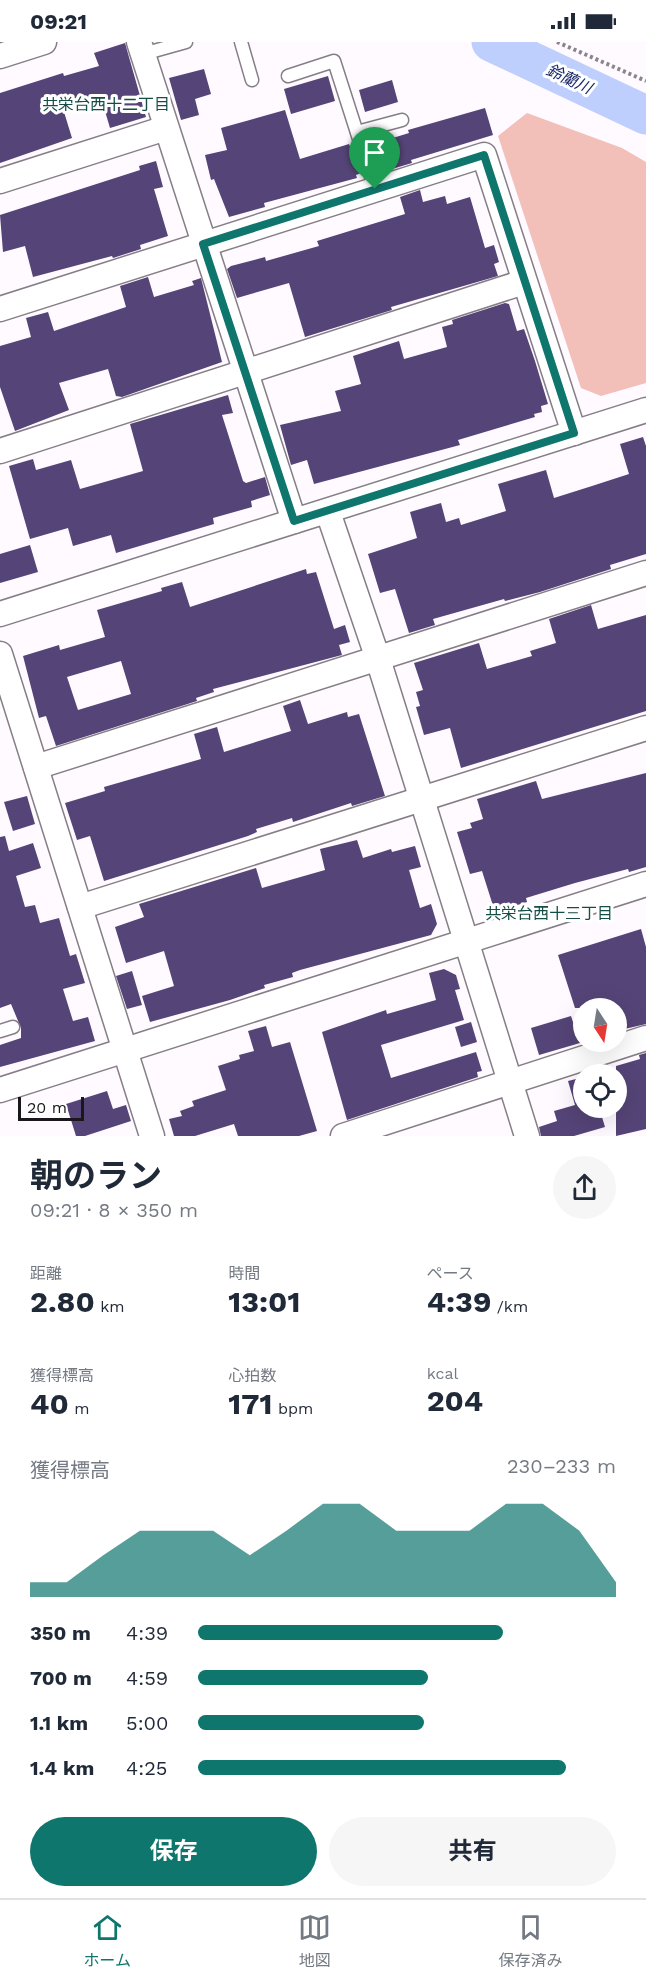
<!DOCTYPE html>
<html lang="ja">
<meta charset="utf-8">
<style>
:root{--surface:#fff;--page:#f6f6f7;--text:#1f2937;--muted:#747a83;--line:#e0e1e3;--accent:#0f766e}
body{margin:0;font-family:"Work Sans","Noto Sans JP",sans-serif;background:var(--page);color:var(--text);height:100vh;display:flex;flex-direction:column;font-size:22px;white-space:nowrap}
*{box-sizing:border-box;margin:0}
p{font-size:20px;color:var(--muted)}
.icon{flex:none;width:33px;height:33px;fill:none;stroke:currentColor;stroke-width:2;stroke-linecap:round;stroke-linejoin:round}
.map{position:relative;height:1094px;overflow:hidden}
.panel{display:flex;flex-direction:column;background:var(--surface);flex:1}
.panel>*{flex:none}
.needle{width:39px;rotate:168deg}
.controls{position:absolute;left:573px;top:956px;display:grid;gap:12px}
.controls a{display:grid;place-items:center;width:54px;height:54px;border-radius:50%;background:var(--surface);box-shadow:0 6px 24px #0002;font-size:30px}
.scale{position:absolute;left:18px;bottom:15px;width:66px;box-sizing:border-box;padding-left:6px;border:3px solid #1a171a;border-top:0;font-size:16px;line-height:21px;white-space:nowrap;color:#1a171a;-webkit-text-stroke:4px #fff;paint-order:stroke}
.pin{position:absolute;display:grid;place-items:center;width:51px;height:51px;color:#fff;margin:-62px -26px;border-radius:50% 50% 50% 0;rotate:-45deg;box-shadow:0 0 6px #0007}
.pin .icon{rotate:45deg}
.round{display:grid;place-items:center;flex:none;width:63px;height:63px;border-radius:32px;background:var(--page)}
.overview{display:flex;align-items:center;justify-content:space-between;height:102px;padding:0 30px}
h1{font-size:33px;font-weight:700;line-height:45px}
.figures{display:grid;grid-template-columns:repeat(3,1fr);gap:9px;height:102px;padding:6px 30px}
.figures div{display:grid;align-content:center}
.figures b{font-size:30px;font-weight:700}
.figures small{font-size:16px;font-weight:400}
.figures p{font-size:16px}
.chart{height:168px;padding:12px 30px}
.chart p{display:flex;justify-content:space-between}
.chart svg{width:100%;height:108px;margin-top:6px;fill:var(--accent);opacity:.7}
.primary-button{display:flex;gap:12px;margin-top:auto;padding:12px 30px}
.primary-button a{flex:1;height:69px;border-radius:36px;background:var(--accent);color:#fff;font-size:24px;font-weight:700;line-height:69px;text-align:center}
.primary-button a+a{background:var(--page);color:var(--text)}
ul{padding:0 30px;list-style:none;font-size:20px}
li{display:grid;grid-template-columns:96px 72px 1fr;align-items:center;height:45px}
li i{height:15px;border-radius:8px;background:var(--accent)}
.status{display:flex;justify-content:space-between;align-items:center;height:42px;padding:0 30px;background:var(--surface);direction:ltr}
.status svg{height:16px;fill:currentColor}
.menu{display:flex;justify-content:space-around;align-items:center;height:84px;border-top:2px solid var(--line);background:var(--surface);font-size:16px;color:var(--muted)}
.menu a{display:grid;justify-items:center;gap:3px}
.menu .on{color:var(--accent)}
.map>svg:first-child{display:block}
.green{fill:#f2bfb9}
.lines{fill:none;stroke-linecap:round;stroke-linejoin:round}
.river{stroke:#becffe;stroke-width:39}
.building{fill:#547;fill-rule:evenodd}
.service-casing{stroke:#867e86;stroke-width:15}
.minor-casing{stroke:#867e86;stroke-width:27}
.path{stroke:#898589;stroke-width:4;stroke-dasharray:3 3;stroke-linecap:butt}
.service{stroke:#fff;stroke-width:12}
.minor{stroke:#fff;stroke-width:24}
.route-casing{stroke:#fff;stroke-width:12}
.route{stroke:#0f766e;stroke-width:8}
.labels{text-anchor:middle;dominant-baseline:central;stroke-width:6;stroke-linejoin:round;paint-order:stroke}
.water-label{font-size:16px;font-style:italic;fill:#192869;stroke:#fff}
.neighbourhood-label{font-size:16px;fill:#154e46;stroke:#fff}
</style>
<div class="status"><b>09:21</b><svg viewBox="0 0 49 12"><path d="M0 12V9h3v3zM5 12V6h3v6zM10 12V3h3v9zM15 12V0h3v12zM26 1h20v11H26zM47 4h2v5h-2z"/></svg></div>
<div class="map">
<svg width="646" height="1094" viewBox="0 0 646 1094">
<rect width="100%" height="100%" fill="#fffaff"/>
<path class="green" d="M527,71L622,106L646,120V341L601,354L581,346L498,94Z"/>
<g class="lines">
<path class="river" d="M491,0L646,73"/>
</g>
<g class="building">
<path d="M125,1L146,75L110,86L102,59L64,70L72,96L0,121V51L63,31L64,34L99,24L94,11Z"/>
<path d="M204,27L211,52L195,57L199,73L181,78L169,36Z"/>
<path d="M328,34L335,59L291,72L284,47Z"/>
<path d="M392,38L398,60L365,70L359,48Z"/>
<path d="M485,66L493,93L411,118L412,121L392,127L391,122L377,126L370,103L409,91L408,88Z"/>
<path d="M285,68L300,117L349,102L361,131L356,133L357,136L264,161L265,165L229,175L214,137L211,138L205,113L227,108L221,86Z"/>
<path d="M156,119L163,145L154,147L168,194L140,203L141,207L113,216L112,214L33,235L25,204L3,210L0,173L140,128L139,124Z"/>
<path d="M420,148L423,160L445,154L447,162L470,155L485,206L494,203L499,220L494,222L498,234L391,265L392,268L305,295L289,241L237,256L227,227L231,224L265,215L266,219L319,204L317,199L405,172L400,155Z"/>
<path d="M148,235L154,255L194,243L192,239L201,236L222,320L122,355L116,354L108,327L59,341L69,368L15,389L0,345V304L31,295L26,276L48,270L54,289L126,265L120,244Z"/>
<path d="M505,261L509,262L517,289L524,287L535,319L548,362L541,364L542,370L534,372L535,375L458,398L460,403L314,442L307,418L291,423L280,383L341,369L335,349L361,342L353,314L399,299L404,317L447,305L442,285L453,282L452,278Z"/>
<path d="M228,353L233,371L222,373L243,439L246,441L265,435L270,453L251,459L252,465L213,476L214,482L116,511L111,493L73,504L68,486L30,497L9,424L33,417L36,428L71,418L80,447L143,429L130,382Z"/>
<path d="M643,395L646,404V512L610,523L611,527L540,550L505,559L504,557L433,577L435,583L409,591L395,547L380,551L368,512L417,496L410,470L441,461L446,480L459,476L461,483L506,469L498,442L546,428L554,456L592,444L629,432L620,402Z"/>
<path d="M30,503L38,530L0,541V512Z"/>
<path d="M306,527L307,532L316,530L334,587L345,583L350,600L339,603L342,613L213,647L214,650L196,656L197,659L56,704L46,674L39,676L23,614L59,603L60,608L105,595L97,568L162,549L161,546L182,540L190,565ZM121,619L131,652L78,668L67,635Z"/>
<path d="M591,563L598,587L646,573V669L461,726L450,686L424,693L416,665L420,664L416,650L423,648L414,621L479,601L487,627L532,614L530,609L556,601L549,577Z"/>
<path d="M300,658L308,682L347,670L348,675L359,672L385,754L352,764L351,761L293,780L292,776L256,787L257,790L248,794L104,839L90,794L77,798L65,761L105,749L104,745L201,717L194,692L217,685L224,710L291,689L283,664Z"/>
<path d="M646,731V825L629,830L628,827L575,841L526,856L527,860L495,870L482,829L470,832L457,790L472,786L470,781L483,777L477,757L536,739L542,757Z"/>
<path d="M27,754L35,782L13,789L4,760Z"/>
<path d="M5,794L9,809L33,801L41,826L16,834L25,865L35,863L40,881L59,876L70,914L76,912L85,941L63,947L73,979L88,975L95,999L0,1025V1003L21,996V986L11,962L0,966V795Z"/>
<path d="M357,798L363,816L391,807L392,810L415,804L421,825L409,828L420,866L431,862L437,882L431,893L300,928L292,931L293,935L264,943L265,946L230,958L150,980L142,954L174,944L164,909L126,921L115,885L144,875L139,862L256,826L262,846L325,828L320,807Z"/>
<path d="M641,887L646,905V982L616,989V966H575L558,913Z"/>
<path d="M444,927L456,933L460,947L455,948L464,978L381,1003L391,1036L476,1010L482,1029L477,1030L478,1035L347,1078L322,990L386,968L387,972L436,958L429,931Z"/>
<path d="M132,929L142,963L127,967L116,934Z"/>
<path d="M571,974L580,1001L539,1013L531,986Z"/>
<path d="M471,980L477,1000L461,1005L455,985Z"/>
<path d="M266,984L272,1005L290,1000L317,1089L299,1094H238L234,1082L195,1094H174L169,1077L182,1074L180,1069L194,1064L192,1059L226,1048L218,1024L240,1017L239,1013L254,1009L248,989Z"/>
<path d="M646,1011V1087L616,1094V1024L640,1017L639,1013Z"/>
<path d="M584,1035V1065H599L605,1085L574,1094H541L539,1085L557,1079L554,1069L575,1063L568,1039Z"/>
<path d="M107,1049L113,1067L126,1063L131,1079L85,1094H76L66,1062Z"/>
</g>
<g class="lines">
<g class="service-casing">
<g id="service">
<path d="M241,0L252,38"/>
<path d="M143,12L186,0"/>
<path d="M288,34L334,19L375,147"/>
<path d="M357,90L402,78"/>
<path d="M0,989L13,985"/>
</g>
</g>
<g class="minor-casing">
<g id="minor">
<path d="M139,0L294,479"/>
<path d="M0,14L44,0"/>
<path d="M0,139L166,86"/>
<path d="M0,267L484,113L574,391"/>
<path d="M0,409L524,240"/>
<path d="M328,470L378,617L527,1094"/>
<path d="M0,572L646,368"/>
<path d="M0,612L152,1094"/>
<path d="M36,725L646,531"/>
<path d="M80,865L646,686"/>
<path d="M0,1048L646,842"/>
<path d="M343,1094L646,996"/>
</g>
</g>
<path class="path" d="M557,0L646,39"/>
<use href="#service" class="service"/>
<use href="#minor" class="minor"/>
</g>
<g class="lines">
<g class="route-casing">
<path id="route" d="M484,113L574,391L294,479L203,202Z"/>
</g>
<use href="#route" class="route"/>
</g>
<g class="labels">
<g class="water-label">
<text transform="translate(569 37) rotate(25)">鈴蘭川</text>
</g>
<g class="neighbourhood-label">
<text x="106" y="62">共栄台西十二丁目</text>
<text x="549" y="871">共栄台西十三丁目</text>
</g>
</g>
</svg>
<div class="controls">
<a><svg class="needle" viewBox="-14 -14 28 28"><path d="M0-13l5 13h-10z" fill="#e53935"/><path d="M0 13l5-13h-10z" fill="#747a83"/></svg></a>
<a><svg class="icon" aria-label="locate" viewBox="0 0 24 24"><circle cx="12" cy="12" r="6"/><path d="M12 2v4M12 18v4M2 12h4M18 12h4"/></svg></a>
</div>
<div class="scale">20 m</div>
<div class="pin" style="left:375px;top:147px;background:#1e9e55"><svg class="icon" aria-label="arrive" viewBox="0 0 24 24"><path d="M6 21V4h12l-3 4 3 4H6"/></svg></div>
</div>
<section class="panel">
<div class="overview"><div><h1>朝のラン</h1><p>09:21 · 8 × 350 m</p></div><a class="round"><svg class="icon" aria-label="share" viewBox="0 0 24 24"><path d="M12 15V3M7 8l5-5 5 5M5 13v7h14v-7"/></svg></a></div>
<div class="figures">
<div><p>距離</p><b>2.80<small> km</small></b></div>
<div><p>時間</p><b>13:01</b></div>
<div><p>ペース</p><b>4:39<small> /km</small></b></div>
</div>
<div class="figures">
<div><p>獲得標高</p><b>40<small> m</small></b></div>
<div><p>心拍数</p><b>171<small> bpm</small></b></div>
<div><p>kcal</p><b>204</b></div>
</div>
<div class="chart"><p><span>獲得標高</span>230–233 m</p>
<svg viewBox="0 0 160 44" preserveAspectRatio="none"><path d="M0 44V38L10 38L20 27L30 17L40 17L50 17L60 27L70 17L80 6L90 6L100 17L110 17L120 17L130 6L140 6L150 17L160 38V44z"/></svg>
</div>
<ul>
<li><b>350 m</b>4:39<i style="width:73%"></i></li>
<li><b>700 m</b>4:59<i style="width:55%"></i></li>
<li><b>1.1 km</b>5:00<i style="width:54%"></i></li>
<li><b>1.4 km</b>4:25<i style="width:88%"></i></li>
</ul>
<div class="primary-button"><a>保存</a><a>共有</a></div>
</section>
<nav class="menu">
<a class="on"><svg class="icon" aria-label="home" viewBox="0 0 24 24"><path d="M3 11l9-7 9 7M6 9v11h12V9"/></svg>ホーム</a>
<a><svg class="icon" aria-label="map" viewBox="0 0 24 24"><path d="M3 6l6-2 6 2 6-2v14l-6 2-6-2-6 2zM9 4v14M15 6v14"/></svg>地図</a>
<a><svg class="icon" aria-label="saved" viewBox="0 0 24 24"><path d="M7 4h10v16l-5-4-5 4z"/></svg>保存済み</a>
</nav>
